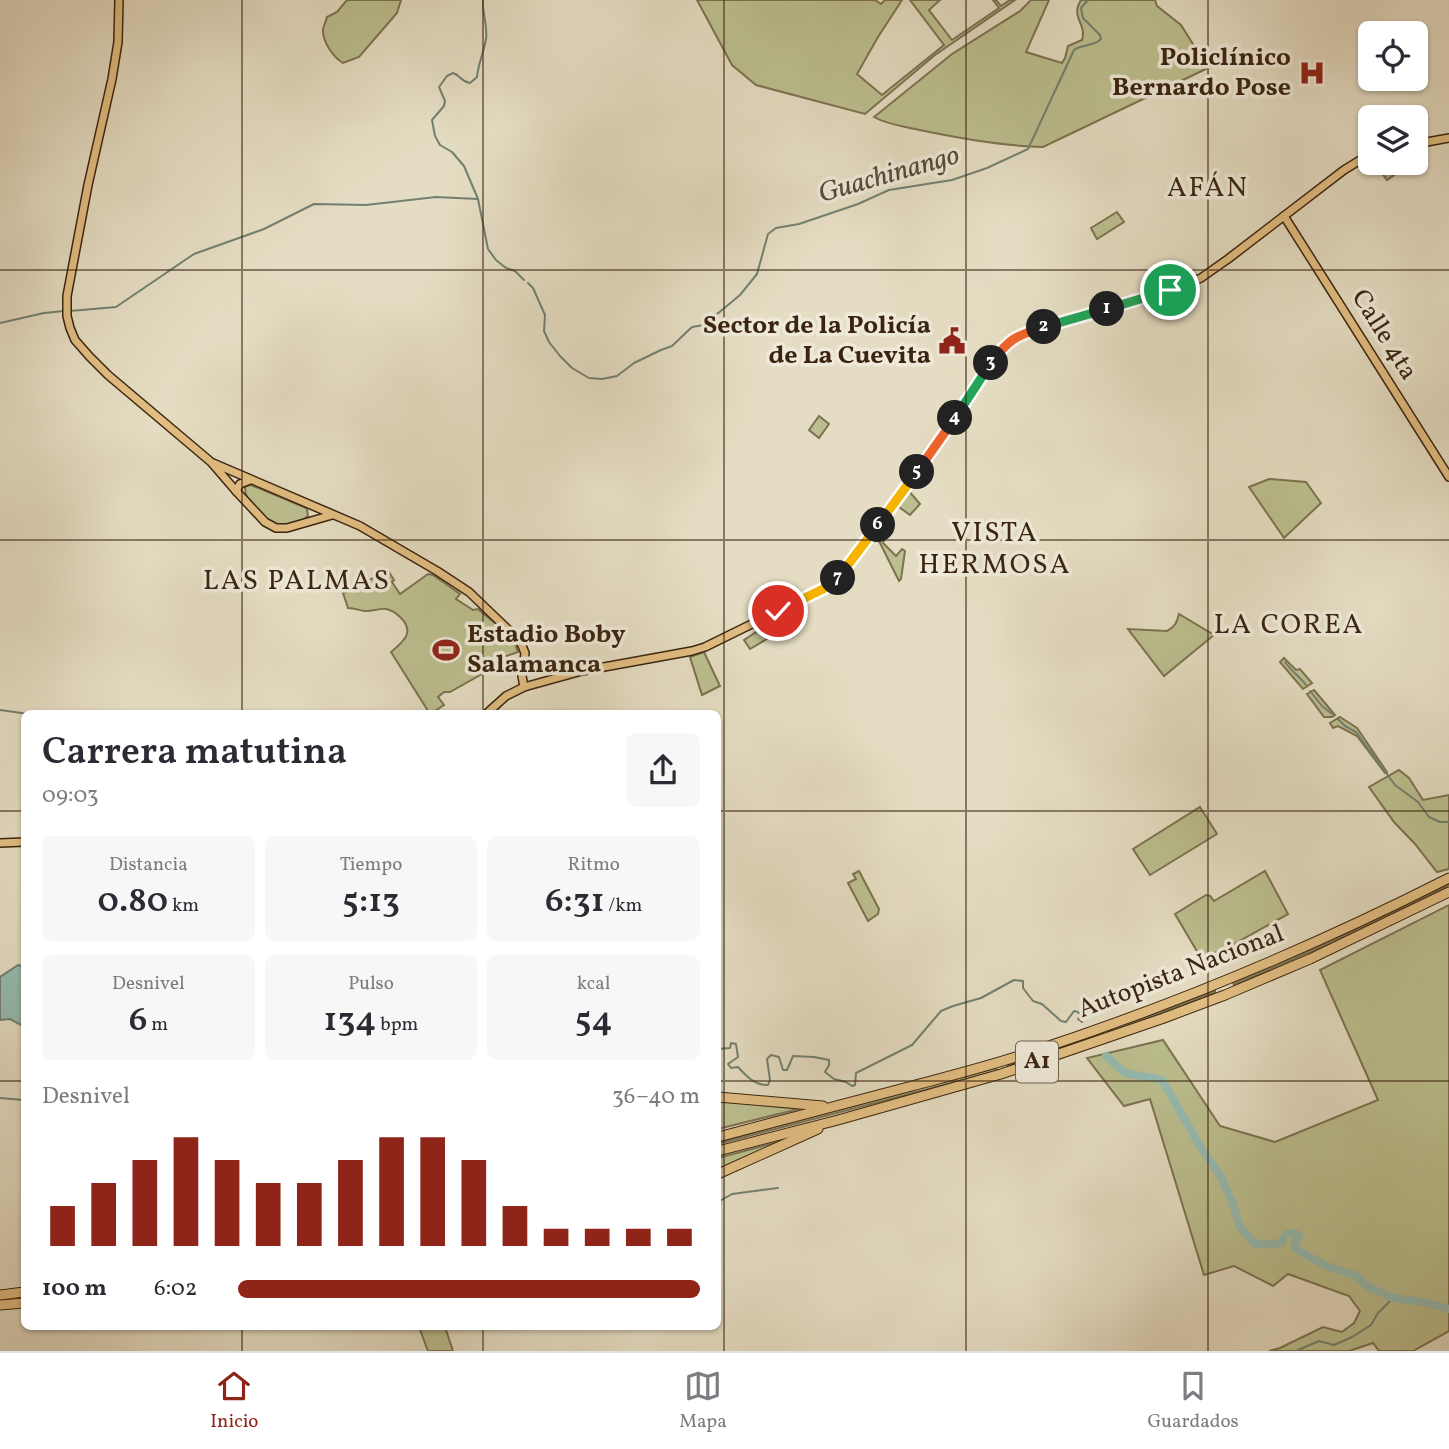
<!DOCTYPE html>
<html lang="es">
<meta charset="utf-8">
<style>
:root{--surface:#fff;--page:#f7f7f7;--text:#2b2b33;--muted:#7c7c81;--line:#e1e1e2;--accent:#8f2418}
body{margin:0;font-family:Vollkorn,serif;background:var(--page);color:var(--text);height:100vh;display:flex;flex-direction:column;font-size:26px;white-space:nowrap}
*{box-sizing:border-box;margin:0}
p{font-size:23px;color:var(--muted)}
.icon{flex:none;width:38px;height:38px;fill:none;stroke:currentColor;stroke-width:2;stroke-linecap:round;stroke-linejoin:round}
.map{position:relative;flex:1;overflow:hidden}
.side{position:absolute;left:21px;top:710px;width:700px;height:620px;display:flex;flex-direction:column;background:var(--surface);border-radius:10px;box-shadow:0 2px 5px #0004}
.side>*{flex:none}
.controls{position:absolute;left:1358px;top:21px;display:grid;gap:14px}
.controls a{display:grid;place-items:center;width:70px;height:70px;border-radius:10px;background:var(--surface);box-shadow:0 2px 5px #0004;font-size:35px}
.pin{position:absolute;display:grid;place-items:center;width:60px;height:60px;color:#fff;margin:-30px;border:4px solid #fff;border-radius:50%;box-shadow:0 2px 7px #0007}
.km{position:absolute;width:35px;height:35px;margin:-18px;border-radius:50%;background:#222;color:#fff;font-size:19px;line-height:35px;text-align:center}
.round{display:grid;place-items:center;flex:none;width:74px;height:74px;border-radius:10px;background:var(--page)}
.summary{display:flex;align-items:center;justify-content:space-between;height:119px;padding:0 21px}
h1{font-size:38px;font-weight:600;line-height:52px}
.stats{display:grid;grid-template-columns:repeat(3,1fr);gap:10px;height:119px;padding:7px 21px}
.stats div{display:grid;align-content:center;border-radius:10px;background:var(--page);text-align:center}
.stats b{font-size:35px;font-weight:600}
.stats small{font-size:19px;font-weight:400}
.stats p{font-size:19px}
.chart{height:196px;padding:14px 21px}
.chart p{display:flex;justify-content:space-between}
.chart svg{width:100%;height:126px;margin-top:7px;stroke:var(--accent);stroke-width:6}
ul{padding:0 21px;list-style:none;font-size:23px}
li{display:grid;grid-template-columns:112px 84px 1fr;align-items:center;height:52px}
li i{height:18px;border-radius:9px;background:var(--accent)}
.menu{display:flex;justify-content:space-around;align-items:center;height:98px;border-top:2px solid var(--line);background:var(--surface);font-size:19px;color:var(--muted)}
.menu a{display:grid;justify-items:center;gap:4px}
.menu .active{color:var(--accent)}
.map>svg:first-child{display:block}
.green{fill:#bcbf8f;stroke:#7c7250;stroke-width:2}
.water{fill:#96bcb2;stroke:#728071;stroke-width:2}
.lines{fill:none;stroke-linecap:round;stroke-linejoin:round}
.stream{stroke:#728071;stroke-width:2}
.river{stroke:#96bcb2;stroke-width:8}
.major-casing{stroke:#3b2510;stroke-width:10}
.highway-casing{stroke:#3b2510;stroke-width:11}
.major{stroke:#e2be82;stroke-width:7}
.highway{stroke:#e2be82;stroke-width:9}
.split-1-casing{stroke:#fff;stroke-width:14}
.split-2-casing{stroke:#fff;stroke-width:14}
.split-3-casing{stroke:#fff;stroke-width:14}
.split-4-casing{stroke:#fff;stroke-width:14}
.split-5-casing{stroke:#fff;stroke-width:14}
.split-6-casing{stroke:#fff;stroke-width:14}
.split-7-casing{stroke:#fff;stroke-width:14}
.split-8-casing{stroke:#fff;stroke-width:14}
.split-1{stroke:#22a559;stroke-width:9}
.split-2{stroke:#22a559;stroke-width:9}
.split-3{stroke:#f0652b;stroke-width:9}
.split-4{stroke:#22a559;stroke-width:9}
.split-5{stroke:#f0652b;stroke-width:9}
.split-6{stroke:#f5b400;stroke-width:9}
.split-7{stroke:#f5b400;stroke-width:9}
.split-8{stroke:#f5b400;stroke-width:9}
.grid{fill:none;stroke:#3b2510;stroke-width:2;stroke-opacity:0.55}
.labels{text-anchor:middle;dominant-baseline:central;stroke-width:7;stroke-linejoin:round;paint-order:stroke}
.shield{fill:#eee9d8;stroke:#71604c;stroke-width:2}
.shield-label{font-size:24px;font-weight:bold;fill:#3b2510}
.poi-label{font-size:26px;font-weight:bold;fill:#3b2510;stroke:#eee9d8;text-anchor:end}
.street-label{font-size:26px;fill:#3b2510;stroke:#eee9d8}
.water-label{font-size:28px;font-style:italic;fill:#524b38;stroke:#eee9d8}
.neighbourhood-label{font-size:28px;letter-spacing:2px;fill:#3b2510;stroke:#eee9d8}
</style>
<div class="map">
<svg width="1449" height="1351" viewBox="0 0 1449 1351">
<rect width="100%" height="100%" fill="#e5ddc3"/>
<filter id="stains"><feTurbulence type="fractalNoise" baseFrequency=".00286" numOctaves="4"/><feColorMatrix values="0 0 0 0 .2 0 0 0 0 .09 0 0 0 0 .02 0 0 0 .5 -.17"/></filter>
<radialGradient id="worn" r=".72"><stop offset=".6" stop-color="#630" stop-opacity="0"/><stop offset="1" stop-color="#630" stop-opacity=".3"/></radialGradient>
<g class="green">
<path d="M347,0H401L397,13L359,57L343,63C333,57 322,41 323,29C324,25 326,21 327,17L337,12Z"/>
<path d="M697,0H875L881,4L885,0H902L878,37L857,74L882,95L944,45L910,0H940L929,10L952,40L999,8L993,0H996L1001,6L1010,0H1015L935,55L865,114L756,85L732,65Z"/>
<path d="M1031,0H1049L1026,52L1062,63L1065,58L1068,46L1082,40C1087,23 1070,18 1081,0H1155L1157,6L1181,25L1208,68L1043,147C1000,146 957,138 915,129C901,126 886,124 874,117L952,54L1020,11Z"/>
<path d="M1375,163H1390L1394,175L1387,180Z"/>
<path d="M1117,212L1124,222L1097,239L1091,228Z"/>
<path d="M819,416L829,424L819,438L809,430Z"/>
<path d="M1269,479L1306,482L1321,503L1284,538L1249,487Z"/>
<path d="M251,485L304,507L307,509L308,516C289,532 269,527 254,508C249,501 245,496 245,488L246,486Z"/>
<path d="M908,490L920,504L910,515L896,505Z"/>
<path d="M879,533L885,538L883,543L896,556L902,549L905,551L901,579L899,581L876,535Z"/>
<path d="M389,572L394,580L392,582L400,594L428,574L433,575L460,594L456,599L473,610L478,609C491,621 514,635 518,652L495,660L482,674L450,692H444L438,697L444,705L430,714L391,652C403,642 416,632 400,617C396,613 392,610 386,609C379,608 371,612 364,611C358,610 355,608 348,608L343,593L352,590L358,584Z"/>
<path d="M1179,614L1214,635L1164,676L1128,629L1167,631C1175,627 1177,622 1179,614Z"/>
<path d="M761,629L767,639L750,649L744,640Z"/>
<path d="M704,652L720,686L702,695L690,657Z"/>
<path d="M1284,658L1296,670L1300,669L1312,683L1303,689L1280,662Z"/>
<path d="M1314,690L1335,715L1332,717H1324L1307,694Z"/>
<path d="M1340,717L1357,728L1387,772L1385,773L1357,736L1338,726L1333,728L1330,723Z"/>
<path d="M1399,770L1409,778L1423,800L1449,795V869L1437,872L1415,844L1394,822L1369,787Z"/>
<path d="M1200,807L1217,834L1150,875L1133,849Z"/>
<path d="M859,871L879,909L878,914L868,921L848,883L856,879L853,874Z"/>
<path d="M1265,871L1288,914L1225,949L1201,958L1175,914L1206,895L1210,896L1214,901Z"/>
<path d="M1449,883V885L1361,930L1234,985L1233,983L1360,928Z"/>
<path d="M1449,905V1331L1413,1351H1379L1373,1343L1349,1351H1269L1280,1348L1323,1327L1342,1332L1354,1323L1360,1311L1349,1296L1288,1274L1273,1286L1234,1266L1204,1275L1150,1099L1124,1106L1087,1058L1163,1040L1220,1126L1275,1142L1378,1100L1320,970Z"/>
<path d="M1215,991V993L1112,1031L1008,1067V1065L1111,1029Z"/>
<path d="M996,1068L997,1071L718,1144V1142Z"/>
<path d="M718,1100L799,1109L718,1129Z"/>
<path d="M793,1138L718,1170V1158Z"/>
<path d="M419,1327H445L453,1351H428Z"/>
</g>
<path class="water" d="M18,965L24,967V1024L21,1025L10,1019L0,1020V977Z"/>
<g class="lines">
<g class="stream">
<path d="M483,0C482,13 488,27 486,39C484,52 478,64 477,77L470,83C460,81 460,75 453,73L447,76L439,87L445,101L444,106L432,120L435,136L440,145L452,152L464,166L478,199L488,249L496,260L506,268L515,271L524,280"/>
<path d="M528,283L533,288L545,315L544,331L549,342L560,356L572,368L589,378L602,379L617,376L634,363L661,350L672,346L692,327L704,325L740,295L757,274L768,234L776,228L799,224L858,204L889,190L952,180L987,168L1028,149L1074,50C1082,44 1093,47 1101,39L1100,35L1083,18L1081,8L1088,0"/>
<path d="M70,311L116,307L194,254L264,229L314,204L366,205L436,197L478,199"/>
<path d="M0,323L44,313L64,311"/>
<path d="M1285,662C1292,672 1299,676 1306,685"/>
<path d="M1310,691L1322,706L1332,714"/>
<path d="M0,710L29,714"/>
<path d="M1338,719L1345,726L1356,732L1395,785L1418,802L1429,817L1440,822H1449"/>
<path d="M718,1049L730,1048L731,1043L736,1044L738,1057L728,1064L731,1068L738,1067C746,1076 756,1086 768,1085L770,1080L767,1059L771,1055L779,1057L783,1070H787L793,1056L814,1057L829,1060V1065L825,1072L834,1079L846,1082L852,1086L855,1085L856,1073L912,1045L941,1011L953,1006L981,998L1014,980L1023,981V988L1033,1001L1042,1004L1061,1021L1066,1022L1074,1011L1078,1012L1081,1016L1078,1019L1082,1022"/>
<path d="M0,1098L24,1100"/>
<path d="M718,1202L732,1194L778,1188"/>
<path d="M673,1326V1328"/>
<path d="M1296,1351L1319,1341L1334,1345L1352,1337L1371,1325L1378,1313L1393,1298"/>
</g>
<path class="river" d="M1106,1056L1125,1073L1162,1080L1203,1151L1220,1175L1232,1202L1240,1227L1255,1244H1274L1282,1242L1286,1234L1294,1233L1299,1236L1294,1243L1296,1249L1324,1265L1357,1276L1365,1285L1393,1298L1423,1302L1449,1309"/>
<g class="major-casing">
<g id="major">
<path d="M119,0L118,42L112,79L88,185L67,296V316L70,328L75,340L89,356L108,375L211,462L236,491L265,522L276,528H287L332,515"/>
<path d="M1416,144L1449,138"/>
<path d="M1284,216L1449,477"/>
<path d="M213,463L360,526L437,571L469,592L520,641L525,653L522,676L524,687"/>
<path d="M236,491L240,484L250,480"/>
<path d="M486,714L506,696L524,687L582,671L692,651L705,647L823,589L833,582L845,570L946,432L989,366L1011,340L1029,332L1130,303L1189,283L1201,278L1228,259L1344,170L1370,154"/>
<path d="M0,843L24,842"/>
</g>
</g>
<g class="highway-casing">
<g id="highway">
<path d="M718,1097L823,1106"/>
<path d="M718,1137C782,1120 847,1103 912,1086C953,1075 994,1065 1034,1051C1177,1004 1315,946 1449,878"/>
<path d="M718,1151L838,1120L1001,1074L1164,1018L1225,995L1310,959L1449,892"/>
<path d="M718,1174L818,1129"/>
<path d="M0,1295L24,1292"/>
<path d="M0,1305L24,1303"/>
</g>
</g>
<use href="#major" class="major"/>
<use href="#highway" class="highway"/>
</g>
<g class="lines">
<g class="split-1-casing">
<path id="split-1" d="M1107,309L1170,290"/>
</g>
<g class="split-2-casing">
<path id="split-2" d="M1044,327L1107,309"/>
</g>
<g class="split-3-casing">
<path id="split-3" d="M991,363C1009,339 1015,336 1044,327"/>
</g>
<g class="split-4-casing">
<path id="split-4" d="M955,418L991,363"/>
</g>
<g class="split-5-casing">
<path id="split-5" d="M917,472L955,418"/>
</g>
<g class="split-6-casing">
<path id="split-6" d="M878,525L917,472"/>
</g>
<g class="split-7-casing">
<path id="split-7" d="M838,578L878,525"/>
</g>
<g class="split-8-casing">
<path id="split-8" d="M778,611L823,589L838,578"/>
</g>
<use href="#split-1" class="split-1"/>
<use href="#split-2" class="split-2"/>
<use href="#split-3" class="split-3"/>
<use href="#split-4" class="split-4"/>
<use href="#split-5" class="split-5"/>
<use href="#split-6" class="split-6"/>
<use href="#split-7" class="split-7"/>
<use href="#split-8" class="split-8"/>
</g>
<path class="grid" d="M242,0V714M483,0V714M724,0V1351M966,0V1351M1208,0V1351M0,270H1449M0,540H1449M0,811H24M718,811H1449M0,1081H24M718,1081H1449M242,1326V1351M483,1326V1351"/>
<defs>
<g id="hospital-bare" transform="scale(2.1)"><path d="M-5-5h3v3.5h4V-5h3V5h-3V1.5h-4V5h-3Z" fill="#8f2418" stroke="#eee9d8" stroke-width="2.5" paint-order="stroke"/></g>
<g id="civic-bare" transform="scale(2.1)"><path d="M-.6-6.5H3V-4.5H.6V-3L4-1V1h2V6H-6V1h2V-1L-.6-3ZM-1.2 2.5V6h2.4V2.5Z" fill="#8f2418" stroke="#eee9d8" stroke-width="2.5" paint-order="stroke"/></g>
<g id="stadium-bare" transform="scale(2.1)"><path d="M0-5a6.5 5 0 1 0 0 10a6.5 5 0 1 0 0-10ZM-3.5-1.8h7v3.6h-7Z" fill="#8f2418" stroke="#eee9d8" stroke-width="2.5" paint-order="stroke"/></g>
</defs>
<g fill-rule="evenodd">
<use href="#hospital-bare" x="1312" y="73"/>
<use href="#civic-bare" x="952" y="341"/>
<use href="#stadium-bare" x="446" y="650"/>
</g>
<g class="labels">
<rect class="shield" x="1016" y="1041.5" width="42" height="41" rx="5"/>
<g class="shield-label">
<text x="1037" y="1062">A1</text>
</g>
<g class="poi-label">
<text x="1291" y="58">Policlínico<tspan x="1291" dy="30">Bernardo Pose</tspan></text>
<text x="931" y="326">Sector de la Policía<tspan x="931" dy="30">de La Cuevita</tspan></text>
<text x="467" y="635" text-anchor="start">Estadio Boby<tspan x="467" dy="30">Salamanca</tspan></text>
</g>
<g class="street-label">
<text transform="translate(1384 335) rotate(58)">Calle 4ta</text>
<text transform="translate(1181 972) rotate(-21)">Autopista Nacional</text>
</g>
<g class="water-label">
<text transform="translate(889 175) rotate(-16)">Guachinango</text>
</g>
<g class="neighbourhood-label">
<text x="1208" y="188">AFÁN</text>
<text x="995" y="533">VISTA<tspan x="995" dy="32">HERMOSA</tspan></text>
<text x="297" y="581">LAS PALMAS</text>
<text x="1289" y="625">LA COREA</text>
</g>
</g>
<rect width="100%" height="100%" filter="url(#stains)"/>
<rect width="100%" height="100%" fill="url(#worn)"/>
</svg>
<div class="controls">
<a><svg class="icon" aria-label="locate" viewBox="0 0 24 24"><circle cx="12" cy="12" r="6"/><path d="M12 2v4M12 18v4M2 12h4M18 12h4"/></svg></a>
<a><svg class="icon" aria-label="layers" viewBox="0 0 24 24"><path d="M12 4l9 5-9 5-9-5zM3 14l9 5 9-5"/></svg></a>
</div>
<div class="pin" style="left:1170px;top:290px;background:#1e9e55"><svg class="icon" aria-label="arrive" viewBox="0 0 24 24"><path d="M6 21V4h12l-3 4 3 4H6"/></svg></div>
<div class="pin" style="left:778px;top:611px;background:#d93025"><svg class="icon" aria-label="check" viewBox="0 0 24 24"><path d="M5 12l5 5 9-10"/></svg></div>
<b class="km" style="left:1107px;top:309px">1</b>
<b class="km" style="left:1044px;top:327px">2</b>
<b class="km" style="left:991px;top:363px">3</b>
<b class="km" style="left:955px;top:418px">4</b>
<b class="km" style="left:917px;top:472px">5</b>
<b class="km" style="left:878px;top:525px">6</b>
<b class="km" style="left:838px;top:578px">7</b>
<section class="side">
<div class="summary"><div><h1>Carrera matutina</h1><p>09:03</p></div><a class="round"><svg class="icon" aria-label="share" viewBox="0 0 24 24"><path d="M12 15V3M7 8l5-5 5 5M5 13v7h14v-7"/></svg></a></div>
<div class="stats">
<div><p>Distancia</p><b>0.80<small> km</small></b></div>
<div><p>Tiempo</p><b>5:13</b></div>
<div><p>Ritmo</p><b>6:31<small> /km</small></b></div>
</div>
<div class="stats">
<div><p>Desnivel</p><b>6<small> m</small></b></div>
<div><p>Pulso</p><b>134<small> bpm</small></b></div>
<div><p>kcal</p><b>54</b></div>
</div>
<div class="chart"><p><span>Desnivel</span>36–40 m</p>
<svg viewBox="0 0 160 44" preserveAspectRatio="none"><path d="M5 44V30M15 44V22M25 44V14M35 44V6M45 44V14M55 44V22M65 44V22M75 44V14M85 44V6M95 44V6M105 44V14M115 44V30M125 44V38M135 44V38M145 44V38M155 44V38"/></svg>
</div>
<ul>
<li><b>100 m</b>6:02<i style="width:100%"></i></li>
</ul>
</section>
</div>
<nav class="menu">
<a class="active"><svg class="icon" aria-label="home" viewBox="0 0 24 24"><path d="M3 11l9-7 9 7M6 9v11h12V9"/></svg>Inicio</a>
<a><svg class="icon" aria-label="map" viewBox="0 0 24 24"><path d="M3 6l6-2 6 2 6-2v14l-6 2-6-2-6 2zM9 4v14M15 6v14"/></svg>Mapa</a>
<a><svg class="icon" aria-label="saved" viewBox="0 0 24 24"><path d="M7 4h10v16l-5-4-5 4z"/></svg>Guardados</a>
</nav>
